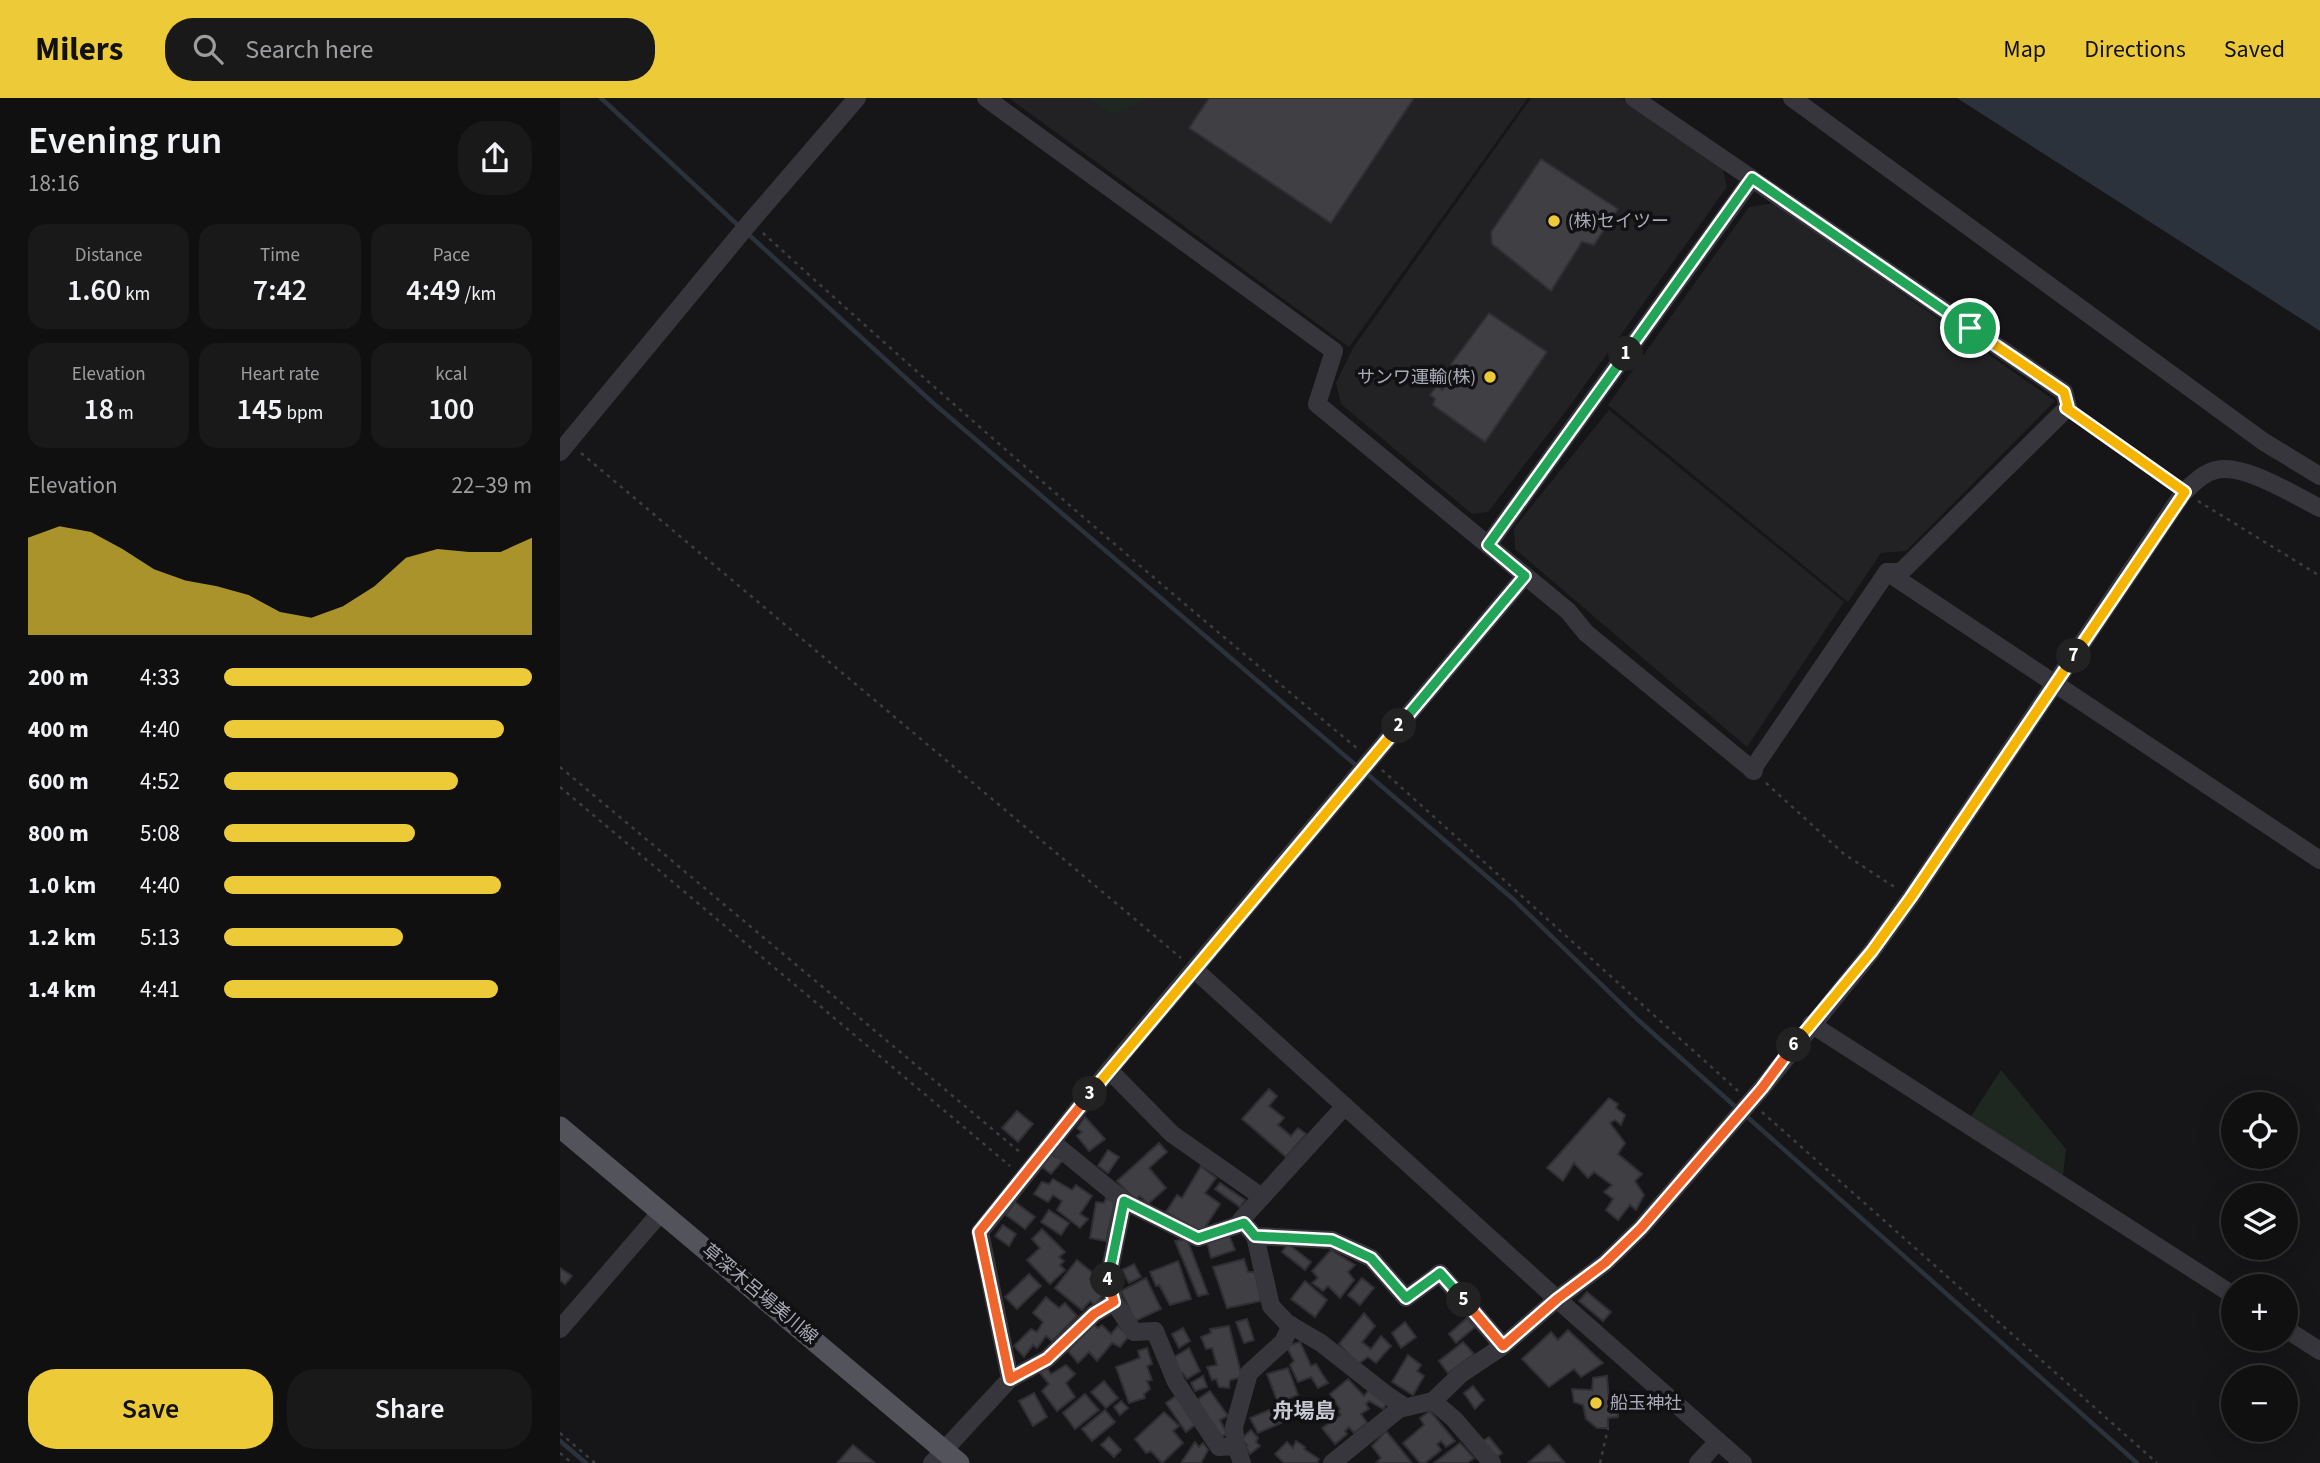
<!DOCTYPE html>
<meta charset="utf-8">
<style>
:root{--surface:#101011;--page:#19191a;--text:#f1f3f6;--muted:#9c9d9f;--line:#303031;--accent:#edcb38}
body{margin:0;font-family:"Source Sans 3","Noto Sans JP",sans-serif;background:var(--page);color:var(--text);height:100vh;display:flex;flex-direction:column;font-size:26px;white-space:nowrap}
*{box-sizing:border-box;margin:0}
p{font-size:23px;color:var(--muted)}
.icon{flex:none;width:38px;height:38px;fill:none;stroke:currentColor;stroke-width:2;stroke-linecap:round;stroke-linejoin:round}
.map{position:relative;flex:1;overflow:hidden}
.panel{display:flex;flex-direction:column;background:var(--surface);width:560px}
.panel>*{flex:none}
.buttons{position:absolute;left:1661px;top:994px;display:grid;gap:14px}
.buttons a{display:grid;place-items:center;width:77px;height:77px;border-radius:50%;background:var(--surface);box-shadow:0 7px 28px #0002,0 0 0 2px var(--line);font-size:35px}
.pin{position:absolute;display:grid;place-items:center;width:60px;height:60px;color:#fff;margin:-30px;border:4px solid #fff;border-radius:50%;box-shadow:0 2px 7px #0007}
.km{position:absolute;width:35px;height:35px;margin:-18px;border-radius:50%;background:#222;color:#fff;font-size:19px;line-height:35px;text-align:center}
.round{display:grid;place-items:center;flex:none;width:74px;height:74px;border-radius:28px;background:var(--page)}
.summary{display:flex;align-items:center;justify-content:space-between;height:119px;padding:0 28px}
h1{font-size:38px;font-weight:600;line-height:52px}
.stats{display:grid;grid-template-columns:repeat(3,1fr);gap:10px;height:119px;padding:7px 28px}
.stats div{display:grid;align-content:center;border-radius:18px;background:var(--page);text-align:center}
.stats b{font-size:30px;font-weight:600}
.stats small{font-size:19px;font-weight:400}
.stats p{font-size:19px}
.chart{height:196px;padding:14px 28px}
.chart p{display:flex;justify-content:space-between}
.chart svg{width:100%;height:126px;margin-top:7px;fill:var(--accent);opacity:.7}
.cta{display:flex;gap:14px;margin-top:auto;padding:14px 28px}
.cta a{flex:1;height:80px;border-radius:28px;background:var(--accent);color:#111;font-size:28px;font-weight:600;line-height:80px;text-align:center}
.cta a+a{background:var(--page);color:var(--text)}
ul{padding:0 28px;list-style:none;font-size:23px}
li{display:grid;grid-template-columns:112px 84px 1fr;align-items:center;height:52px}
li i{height:18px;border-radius:9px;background:var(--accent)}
header{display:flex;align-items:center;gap:42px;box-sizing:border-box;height:98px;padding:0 35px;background:var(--accent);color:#111}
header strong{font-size:33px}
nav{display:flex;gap:38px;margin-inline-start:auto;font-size:24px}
.search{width:490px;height:63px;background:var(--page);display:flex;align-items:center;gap:18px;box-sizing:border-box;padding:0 24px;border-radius:28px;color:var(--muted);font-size:26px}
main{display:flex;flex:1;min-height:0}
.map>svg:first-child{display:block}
.built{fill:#222124}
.green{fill:#1f2721}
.water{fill:#2c323b}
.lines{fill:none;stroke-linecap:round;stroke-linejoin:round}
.stream{stroke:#2c323b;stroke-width:4.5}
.building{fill:#403f44;stroke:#302f33;stroke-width:2}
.path{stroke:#3c3d43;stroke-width:2.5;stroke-dasharray:3.5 5;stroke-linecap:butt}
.minor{stroke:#36363c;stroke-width:18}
.major{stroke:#52535b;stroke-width:21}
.split-1-casing{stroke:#fff;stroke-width:14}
.split-2-casing{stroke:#fff;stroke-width:14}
.split-3-casing{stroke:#fff;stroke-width:14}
.split-4-casing{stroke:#fff;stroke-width:14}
.split-5-casing{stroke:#fff;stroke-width:14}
.split-6-casing{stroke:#fff;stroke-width:14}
.split-7-casing{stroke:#fff;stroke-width:14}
.split-8-casing{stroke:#fff;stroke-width:14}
.split-1{stroke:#22a559;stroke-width:9}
.split-2{stroke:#22a559;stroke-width:9}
.split-3{stroke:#f5b400;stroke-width:9}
.split-4{stroke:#f0652b;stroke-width:9}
.split-5{stroke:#22a559;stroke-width:9}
.split-6{stroke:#f0652b;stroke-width:9}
.split-7{stroke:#f5b400;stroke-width:9}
.split-8{stroke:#f5b400;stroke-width:9}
.poi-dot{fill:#edcb38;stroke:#111012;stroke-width:2.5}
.labels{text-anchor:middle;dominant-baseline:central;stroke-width:7;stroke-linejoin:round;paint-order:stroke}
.poi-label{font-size:18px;fill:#a8aab7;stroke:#111012;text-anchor:start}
.street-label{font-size:18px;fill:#a8aab7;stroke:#111012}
.quarter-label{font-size:21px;font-weight:bold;fill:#c8cad3;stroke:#111012}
</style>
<header>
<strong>Milers</strong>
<div class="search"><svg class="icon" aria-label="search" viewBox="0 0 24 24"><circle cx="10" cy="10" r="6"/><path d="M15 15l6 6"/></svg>Search here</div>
<nav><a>Map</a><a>Directions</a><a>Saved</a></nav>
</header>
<main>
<section class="panel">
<div class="summary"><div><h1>Evening run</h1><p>18:16</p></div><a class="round"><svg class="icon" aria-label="share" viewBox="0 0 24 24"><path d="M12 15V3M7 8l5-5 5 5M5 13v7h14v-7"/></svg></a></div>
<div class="stats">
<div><p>Distance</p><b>1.60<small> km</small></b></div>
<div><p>Time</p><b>7:42</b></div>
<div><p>Pace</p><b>4:49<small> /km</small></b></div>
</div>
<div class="stats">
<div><p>Elevation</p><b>18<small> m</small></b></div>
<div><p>Heart rate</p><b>145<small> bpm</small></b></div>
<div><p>kcal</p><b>100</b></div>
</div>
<div class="chart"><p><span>Elevation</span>22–39 m</p>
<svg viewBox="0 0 160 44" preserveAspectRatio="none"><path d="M0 44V10L10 6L20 8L30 14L40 21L50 25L60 27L70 30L80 36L90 38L100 34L110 27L120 17L130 14L140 15L150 15L160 10V44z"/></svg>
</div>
<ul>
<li><b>200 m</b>4:33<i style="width:100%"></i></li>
<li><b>400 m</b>4:40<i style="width:91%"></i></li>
<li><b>600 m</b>4:52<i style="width:76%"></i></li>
<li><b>800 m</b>5:08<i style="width:62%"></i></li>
<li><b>1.0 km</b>4:40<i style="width:90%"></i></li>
<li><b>1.2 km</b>5:13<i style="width:58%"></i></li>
<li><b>1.4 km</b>4:41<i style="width:89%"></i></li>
</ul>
<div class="cta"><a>Save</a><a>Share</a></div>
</section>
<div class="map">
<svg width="1760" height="1365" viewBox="0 0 1760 1365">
<rect width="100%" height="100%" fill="#161517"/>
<g class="built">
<path d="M449,0H968L789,249Z"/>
<path d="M971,0H1061L1162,67L1167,89L1009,309L928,414L912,416L781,306L776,285L793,250Z"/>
<path d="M1214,105L1495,303L1346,453L1321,455L1288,504L1048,307L1189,109Z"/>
<path d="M1049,312L1284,504L1187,649L955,451L954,430Z"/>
</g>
<g class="green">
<path d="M528,0H582L577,7L553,17Z"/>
<path d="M1441,972L1506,1051L1503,1079L1410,1020Z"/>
</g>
<path class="water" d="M1397,0H1760V233Z"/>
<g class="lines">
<g class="stream">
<path d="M41,0L181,130"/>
<path d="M188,136L372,304L798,669"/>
<path d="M805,674L953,801L1077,921L1178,1011"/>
<path d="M1184,1016L1577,1365"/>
<path d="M0,1343L26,1365"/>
</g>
</g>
<g class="building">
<path d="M649,0H854L771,125L629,30Z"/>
<path d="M981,61L1058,111L1034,147L1022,144L991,193L932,146L931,134Z"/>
<path d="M929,215L987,254L925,344L873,307L875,301L870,297L877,287L882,292L897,271L891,266Z"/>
<path d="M709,991L717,998L709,1008L724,1020L718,1027L731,1038L738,1030L746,1036L726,1059L682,1021Z"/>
<path d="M1049,1000L1058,1006L1056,1010L1065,1017L1061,1027L1055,1022L1050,1025L1065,1045L1058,1056L1082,1076L1075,1083L1084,1097L1076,1112L1070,1107L1058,1122L1046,1112L1053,1101L1044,1094L1052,1087L1034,1074L1028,1080L1014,1065L1003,1083L987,1070Z"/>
<path d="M457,1013L473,1026L458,1044L442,1030Z"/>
<path d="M525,1019L545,1041L529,1053L517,1038L522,1034L517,1030Z"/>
<path d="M599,1045L607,1054L589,1070L606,1090L588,1106L580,1098L575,1102L557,1083Z"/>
<path d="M548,1052L559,1059L548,1075L538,1068Z"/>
<path d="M489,1055L503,1062L491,1076L482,1069Z"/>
<path d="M641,1068L656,1080L645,1095L660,1106L642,1134L606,1114L617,1097L622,1100Z"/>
<path d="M493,1081L512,1092L516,1087L532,1098L520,1116L528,1121L520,1130L497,1112L502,1103L493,1097L488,1104L474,1096L482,1084L489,1086Z"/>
<path d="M660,1085L685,1102L680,1109L655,1091Z"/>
<path d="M546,1100L555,1104L546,1143L530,1140L536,1104L544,1105Z"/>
<path d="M455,1104L475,1119L465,1131L446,1117Z"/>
<path d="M489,1112L509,1125L501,1137L481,1124Z"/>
<path d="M443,1127L456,1136L449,1148L435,1138Z"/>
<path d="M482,1131L505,1154L499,1159L504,1163L500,1167L505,1172L490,1186L467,1162L480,1150L472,1141Z"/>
<path d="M669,1137L675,1152L651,1160L647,1144Z"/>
<path d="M627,1141L648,1196L638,1198L615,1143Z"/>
<path d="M728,1146L751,1164L745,1172L722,1154Z"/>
<path d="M771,1152L795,1167L788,1174L794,1182L780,1200L768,1188L763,1193L752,1185L758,1180L752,1173Z"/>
<path d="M684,1161L688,1174H695L701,1203L667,1210L653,1169Z"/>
<path d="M517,1162L534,1176L530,1181L546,1193L535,1207L530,1203L522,1212L495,1190Z"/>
<path d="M618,1163L631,1201L610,1207L599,1187L596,1188L590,1174Z"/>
<path d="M574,1166L581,1179L569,1185L562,1172Z"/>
<path d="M0,1170L12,1178L5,1186L0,1182Z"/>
<path d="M469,1176L481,1188L457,1211L445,1199Z"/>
<path d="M586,1180L601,1211L575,1223L561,1193Z"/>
<path d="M802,1180L814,1190L800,1207L788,1197Z"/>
<path d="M745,1183L767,1202L755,1219L731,1201Z"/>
<path d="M1027,1194L1051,1214L1043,1223L1019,1203Z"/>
<path d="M486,1199L499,1210L505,1205L517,1218L492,1243L486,1238L477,1250L473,1247L464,1259L454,1248L471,1231L477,1234L483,1224L473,1215Z"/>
<path d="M804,1215L815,1228L802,1244L811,1251L821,1238L831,1248L816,1265L808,1259L798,1266L779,1246Z"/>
<path d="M907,1220L915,1229L896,1245L889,1236Z"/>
<path d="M687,1221L694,1242L684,1245L676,1224Z"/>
<path d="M845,1224L856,1239L841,1250L832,1235Z"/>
<path d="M533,1226L538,1230L542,1227L551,1236L558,1228L569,1238L560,1249L552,1245L537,1263L529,1254L518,1265L508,1253Z"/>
<path d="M669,1228L682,1279L670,1282L669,1290L659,1289L656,1281L652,1282L647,1269L657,1267L652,1250L646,1251L641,1239L651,1235L650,1231Z"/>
<path d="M623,1230L630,1243L619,1250L612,1236Z"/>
<path d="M1008,1232L1043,1265L1021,1279L1014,1271L989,1289L962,1261L991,1234L998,1242Z"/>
<path d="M740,1244L751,1268L756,1266L768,1285L758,1290L751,1279L738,1284L730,1267L734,1263L726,1248Z"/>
<path d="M903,1244L914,1256L888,1275L879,1263Z"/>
<path d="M587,1250L592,1266L587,1268L592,1282L587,1283L590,1291L584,1296L585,1300L569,1305L556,1269L580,1260L578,1253Z"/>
<path d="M629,1250L640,1273L627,1281L623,1275H619L611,1261Z"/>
<path d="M848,1257L861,1267L857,1273L864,1278L853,1297L832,1284Z"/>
<path d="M506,1267L515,1276L506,1285L515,1299L497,1313L482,1293L489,1286L480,1275L487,1270L491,1276Z"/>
<path d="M728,1270L738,1297L718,1305L707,1276Z"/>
<path d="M643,1278L647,1289L635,1293L631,1285Z"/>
<path d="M1047,1278L1049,1303L1058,1305V1319L1048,1320V1330H1037L1026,1321L1023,1307L1014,1304L1012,1291L1032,1292L1033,1280Z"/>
<path d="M788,1281L804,1298L809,1292L827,1305L823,1311L809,1303L806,1306L809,1311L801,1316L807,1325L794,1335L789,1329L785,1333L787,1336L775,1346L762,1330L781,1317L778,1313L780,1311L770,1296Z"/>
<path d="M544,1283L558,1300L546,1310L531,1294Z"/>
<path d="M913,1288L924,1302L915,1311L904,1295Z"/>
<path d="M650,1293L668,1318L660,1322L667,1336L658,1340L634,1304Z"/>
<path d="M474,1295L487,1319L473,1328L459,1303Z"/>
<path d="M525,1296L539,1312L515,1331L503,1315Z"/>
<path d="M616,1298L635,1327L626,1334L606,1305Z"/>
<path d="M561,1303L568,1310L560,1317L554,1309Z"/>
<path d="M726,1305L731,1313L718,1318L721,1325L698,1335L690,1320Z"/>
<path d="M545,1312L555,1324L532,1343L522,1331Z"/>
<path d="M870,1313L895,1343L886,1349L881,1343L877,1346L881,1352L865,1365H860L843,1345L864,1327L860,1320Z"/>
<path d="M604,1314L619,1328L613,1333L623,1345L602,1365L591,1353L586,1355L575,1341Z"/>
<path d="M691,1332L698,1340L696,1344L700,1348L690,1356L685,1348L687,1347L681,1341Z"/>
<path d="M826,1333L852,1365H816L821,1360L812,1348Z"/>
<path d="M549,1339L561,1352L554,1359L541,1347Z"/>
<path d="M929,1339L942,1355L935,1360L923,1343Z"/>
<path d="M736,1343L745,1349L744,1351L759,1361L757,1365H724L715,1356L727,1344L733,1350Z"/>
<path d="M635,1344L639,1349L643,1345L648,1352L641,1365H621Z"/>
<path d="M900,1345L914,1360L907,1365H874Z"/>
<path d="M293,1347L315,1365H277Z"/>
<path d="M989,1347L1004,1364L968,1365Z"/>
</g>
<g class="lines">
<g class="path">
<path d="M203,135C397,312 596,484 798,651"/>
<path d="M1520,320L1609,383"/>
<path d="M21,355L621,860"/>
<path d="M1638,403L1760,478"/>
<path d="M0,669L462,1056"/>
<path d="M822,672L1178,993"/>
<path d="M1206,685L1284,756L1336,790"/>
<path d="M0,689L450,1068"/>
<path d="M1202,1014L1597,1365"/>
<path d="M0,1335L35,1365"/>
<path d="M0,1355L12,1365"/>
<path d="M1040,1365L1048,1330"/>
</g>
<g class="minor">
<path d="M426,0L774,253L757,306L1008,513L1026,535L1194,673"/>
<path d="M1074,0L1504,294L1508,309L1341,474H1327L1192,672"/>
<path d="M1232,0L1704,344L1760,378"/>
<path d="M0,354L191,123L297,0"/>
<path d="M928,447L1192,81"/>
<path d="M1327,474L1760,762"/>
<path d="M634,871L997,1201L1183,1365"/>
<path d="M1251,926L1673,1197"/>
<path d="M549,972L612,1036L702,1099"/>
<path d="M492,1044L564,1103L548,1181L554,1204"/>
<path d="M564,1103L638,1140L684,1125"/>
<path d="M695,1138L681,1122L785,1008"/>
<path d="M0,1231L102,1113"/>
<path d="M1726,1231L1760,1253"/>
<path d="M450,1281L420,1134L549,972L965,478"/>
<path d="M873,1303L894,1321L932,1365"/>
<path d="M845,1309L827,1297L761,1245L727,1225L711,1208L695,1138L772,1142L811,1160L846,1200L880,1175L943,1248"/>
<path d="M676,1348L674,1329L689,1275L723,1244L731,1227"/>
<path d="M372,1365L450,1281L487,1261L534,1216L554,1204L574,1234L595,1233L616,1284L659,1349L676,1348L682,1365"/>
<path d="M772,1365L839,1311L873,1303L901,1276L943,1248L997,1201L1045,1165L1081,1130L1202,990L1312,853L1351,799L1624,394C1634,385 1643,375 1656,372C1684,365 1734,397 1760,410"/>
<path d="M1138,1365L1158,1343"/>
</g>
<path class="major" d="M0,1029L399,1365"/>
</g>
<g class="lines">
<g class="split-1-casing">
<path id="split-1" d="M1066,256L1192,80L1410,230"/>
</g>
<g class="split-2-casing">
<path id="split-2" d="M839,628L965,478L928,447L1066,256"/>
</g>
<g class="split-3-casing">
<path id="split-3" d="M530,996L839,628"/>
</g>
<g class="split-4-casing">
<path id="split-4" d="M530,996L419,1134L450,1281L487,1261L534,1216L554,1204L548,1182"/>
</g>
<g class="split-5-casing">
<path id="split-5" d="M548,1182L564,1103L638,1140L684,1125L695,1138L772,1142L811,1160L846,1200L880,1175L904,1202"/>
</g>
<g class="split-6-casing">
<path id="split-6" d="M904,1202L943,1248L997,1201L1045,1165L1081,1130L1202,990L1234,947"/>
</g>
<g class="split-7-casing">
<path id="split-7" d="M1234,947L1312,853L1351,799L1514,558"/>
</g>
<g class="split-8-casing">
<path id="split-8" d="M1410,230L1504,294L1508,309L1506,310L1625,394L1514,558"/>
</g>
<use href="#split-1" class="split-1"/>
<use href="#split-2" class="split-2"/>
<use href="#split-3" class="split-3"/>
<use href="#split-4" class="split-4"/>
<use href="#split-5" class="split-5"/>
<use href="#split-6" class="split-6"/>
<use href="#split-7" class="split-7"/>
<use href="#split-8" class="split-8"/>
</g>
<g class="poi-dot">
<circle cx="994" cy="123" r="7"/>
<circle cx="930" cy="279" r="7"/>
<circle cx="1036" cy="1305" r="7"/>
</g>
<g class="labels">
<g class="poi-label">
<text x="1008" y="123">(株)セイツー</text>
<text x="916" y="279" text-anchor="end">サンワ運輸(株)</text>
<text x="1050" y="1305">船玉神社</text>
</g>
<g class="street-label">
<text transform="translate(200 1196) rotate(40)">草深木呂場美川線</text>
</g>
<g class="quarter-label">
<text x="744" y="1313">舟場島</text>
</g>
</g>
</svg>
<div class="buttons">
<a><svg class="icon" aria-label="locate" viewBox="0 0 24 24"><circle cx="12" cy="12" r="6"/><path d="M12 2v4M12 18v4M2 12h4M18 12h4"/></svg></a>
<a><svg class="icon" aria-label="layers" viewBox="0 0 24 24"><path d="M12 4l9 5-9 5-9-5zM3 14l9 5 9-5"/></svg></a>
<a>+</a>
<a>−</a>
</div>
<div class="pin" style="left:1410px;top:230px;background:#1e9e55"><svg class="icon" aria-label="arrive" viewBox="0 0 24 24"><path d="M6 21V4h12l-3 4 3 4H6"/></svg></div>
<b class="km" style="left:1066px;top:256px">1</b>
<b class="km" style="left:839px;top:628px">2</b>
<b class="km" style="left:530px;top:996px">3</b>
<b class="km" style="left:548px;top:1182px">4</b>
<b class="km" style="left:904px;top:1202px">5</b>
<b class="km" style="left:1234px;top:947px">6</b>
<b class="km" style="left:1514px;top:558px">7</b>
</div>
</main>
